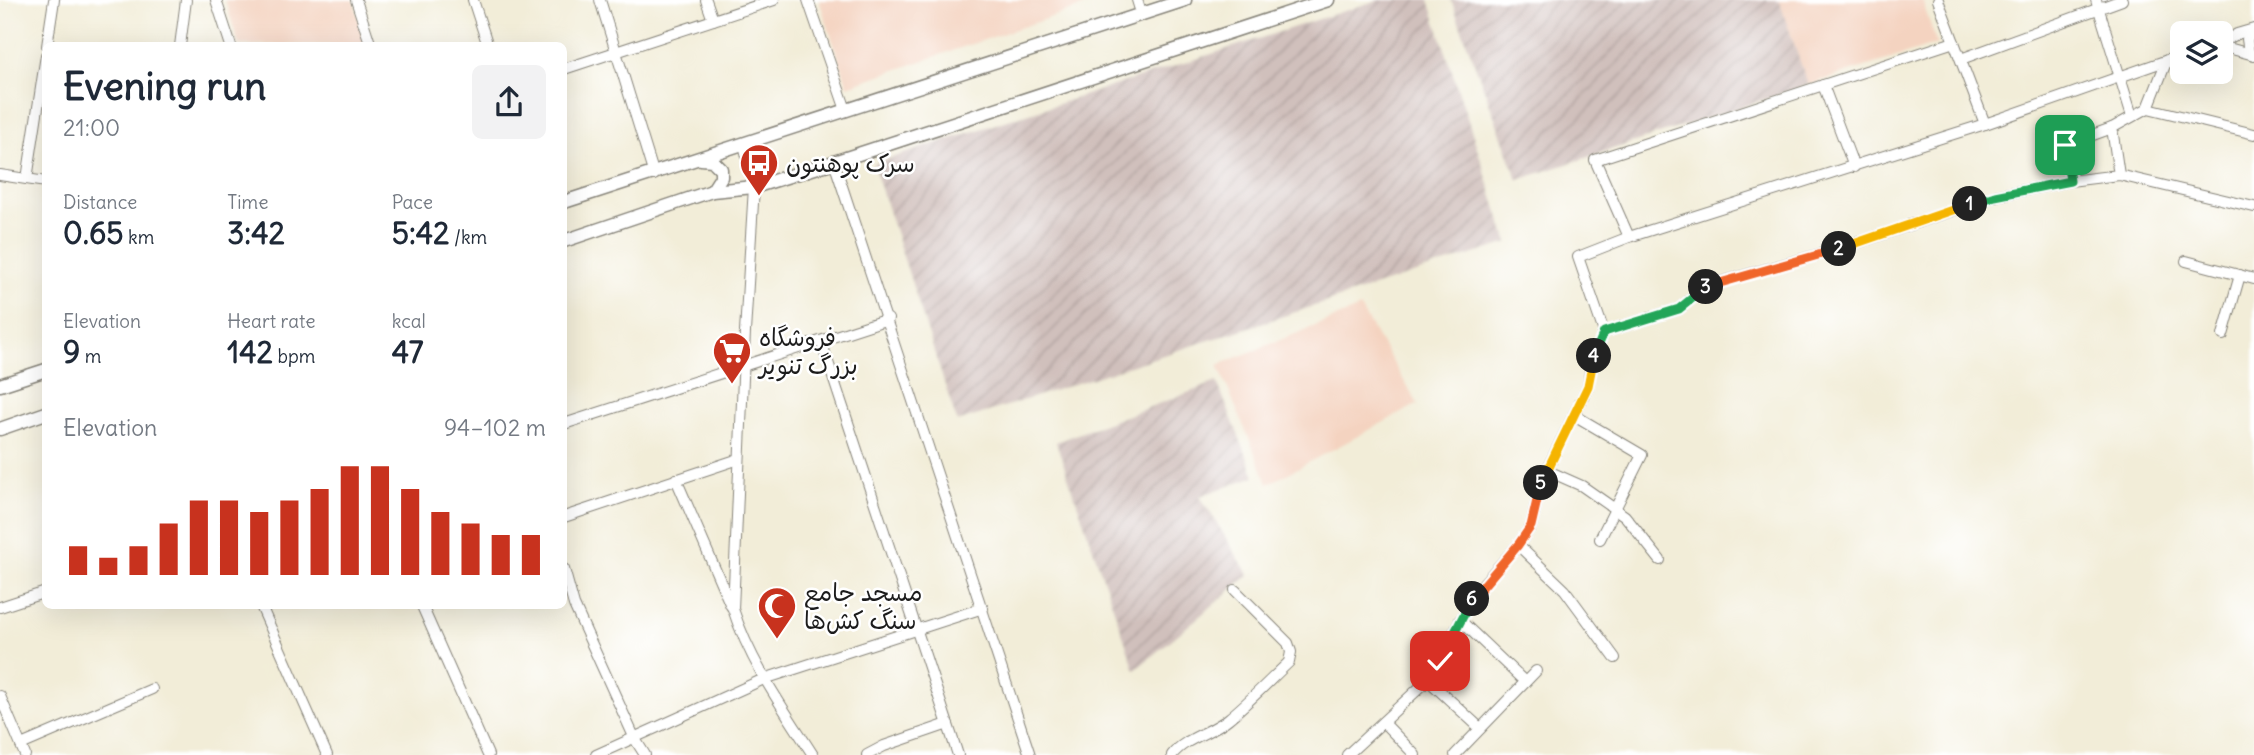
<!DOCTYPE html>
<meta charset="utf-8">
<style>
:root{--surface:#fff;--page:#f2f2f3;--text:#1f2937;--muted:#747a83;--accent:#c8321e}
body{margin:0;font-family:Delius,"Playpen Sans Arabic",sans-serif;background:var(--page);color:var(--text);height:100vh;display:flex;flex-direction:column;font-size:26px;white-space:nowrap}
*{box-sizing:border-box;margin:0}
p{font-size:23px;color:var(--muted)}
.icon{flex:none;width:38px;height:38px;fill:none;stroke:currentColor;stroke-width:2;stroke-linecap:round;stroke-linejoin:round}
.map{position:relative;flex:1;overflow:hidden}
.side{position:absolute;left:42px;top:42px;width:525px;height:567px;display:flex;flex-direction:column;background:var(--surface);border-radius:10px;box-shadow:0 7px 28px #0002}
.side>*{flex:none}
.controls{position:absolute;left:2170px;top:21px;display:grid;gap:14px}
.controls a{display:grid;place-items:center;width:63px;height:63px;border-radius:10px;background:var(--surface);box-shadow:0 7px 28px #0002;font-size:35px}
.pin{position:absolute;display:grid;place-items:center;width:60px;height:60px;color:#fff;margin:-30px;border-radius:14px;box-shadow:0 4px 10px #0006}
.km{position:absolute;width:35px;height:35px;margin:-18px;border-radius:50%;background:#222;color:#fff;font-size:19px;line-height:35px;text-align:center}
.round{display:grid;place-items:center;flex:none;width:74px;height:74px;border-radius:10px;background:var(--page)}
.summary{display:flex;align-items:center;justify-content:space-between;height:119px;padding:0 21px}
h1{font-size:38px;font-weight:800;line-height:52px}
.stats{display:grid;grid-template-columns:repeat(3,1fr);gap:10px;height:119px;padding:7px 21px}
.stats div{display:grid;align-content:center}
.stats b{font-size:30px;font-weight:800}
.stats small{font-size:19px;font-weight:400}
.stats p{font-size:19px}
.chart{height:196px;padding:14px 21px}
.chart p{display:flex;justify-content:space-between}
.chart svg{width:100%;height:126px;margin-top:7px;stroke:var(--accent);stroke-width:6}
.map>svg:first-child{display:block}
.built{fill:#f4d3c0}
.industrial{fill:url(#industrial-furrows)}
.lines{fill:none;stroke-linecap:round;stroke-linejoin:round}
.minor-casing{stroke:#87847a;stroke-width:12}
.major-casing{stroke:#87847a;stroke-width:15}
.minor{stroke:#fff;stroke-width:10}
.major{stroke:#fff;stroke-width:12}
.split-1-casing{stroke:#fff;stroke-width:14}
.split-2-casing{stroke:#fff;stroke-width:14}
.split-3-casing{stroke:#fff;stroke-width:14}
.split-4-casing{stroke:#fff;stroke-width:14}
.split-5-casing{stroke:#fff;stroke-width:14}
.split-6-casing{stroke:#fff;stroke-width:14}
.split-7-casing{stroke:#fff;stroke-width:14}
.split-1{stroke:#22a559;stroke-width:9}
.split-2{stroke:#f5b400;stroke-width:9}
.split-3{stroke:#f0652b;stroke-width:9}
.split-4{stroke:#22a559;stroke-width:9}
.split-5{stroke:#f5b400;stroke-width:9}
.split-6{stroke:#f0652b;stroke-width:9}
.split-7{stroke:#22a559;stroke-width:9}
.labels{text-anchor:middle;dominant-baseline:central;stroke-width:5;stroke-linejoin:round;paint-order:stroke}
.poi-label{font-size:24px;fill:#1c1c1c;stroke:#fff;text-anchor:start}
</style>
<div class="map">
<svg width="2254" height="755" viewBox="0 0 2254 755">
<defs>
<pattern id="industrial-furrows" width="10" height="10" patternUnits="userSpaceOnUse" patternTransform="scale(1.75)"><rect width="10" height="10" fill="#d0c0bc"/><path d="M-1 1l2-2M0 10L10 0M9 11l2-2" fill="none" stroke="#b2a4a1"/></pattern>
</defs>
<rect width="100%" height="100%" fill="#fff"/>
<filter id="ink" filterUnits="userSpaceOnUse"><feTurbulence type="fractalNoise" baseFrequency=".0143" numOctaves="2"/><feDisplacementMap in="SourceGraphic" scale="14" xChannelSelector="R" yChannelSelector="G"/><feConvolveMatrix kernelMatrix="1 2 1 2 8 2 1 2 1" color-interpolation-filters="sRGB"/></filter>
<filter id="wash" filterUnits="userSpaceOnUse"><feTurbulence type="fractalNoise" baseFrequency=".00686" numOctaves="4" result="noise"/><feDisplacementMap in="SourceGraphic" scale="28" xChannelSelector="R" yChannelSelector="G"/><feGaussianBlur stdDeviation="1.57" result="paint"/><feColorMatrix in="noise" values="0 0 0 0 0 0 0 0 0 0 0 0 0 0 0 0 0 1.4 0 .05"/><feComposite in="paint" operator="in"/></filter>
<g filter="url(#wash)">
<rect width="100%" height="100%" fill="#f2edd8"/>
<g class="built">
<path d="M225,0H353L367,45H239Z"/>
<path d="M819,0H1102L848,86Z"/>
<path d="M1779,0H1922L1937,44L1808,85Z"/>
<path d="M1360,308L1418,404L1268,484L1218,365Z"/>
</g>
<g class="industrial">
<path d="M1378,0H1429L1508,243L957,422L873,164Z"/>
<path d="M1451,0H1779L1808,85L1518,180Z"/>
<path d="M1217,382L1255,476L1200,496L1249,575L1135,670L1056,442Z"/>
</g>
</g>
<g filter="url(#ink)">
<g class="lines">
<g class="minor-casing">
<g id="minor">
<path d="M216,0L231,46"/>
<path d="M356,0L371,46"/>
<path d="M473,0L488,46"/>
<path d="M600,0L654,175"/>
<path d="M706,0L713,20"/>
<path d="M808,0L846,110"/>
<path d="M1137,0L1141,13"/>
<path d="M1938,0L1985,124"/>
<path d="M2096,0L2132,116"/>
<path d="M2221,43L2237,34L2254,29"/>
<path d="M47,46L54,0"/>
<path d="M180,46L186,0"/>
<path d="M2221,46L2254,55"/>
<path d="M2249,53L2247,39L2253,30"/>
<path d="M1961,59L2122,0"/>
<path d="M564,69L774,0"/>
<path d="M1823,85L1854,167"/>
<path d="M2148,108L2167,60"/>
<path d="M2112,128L2119,175"/>
<path d="M744,144L754,187L745,332L733,609C750,662 783,708 813,755"/>
<path d="M834,162L1030,755"/>
<path d="M0,175L46,182"/>
<path d="M27,179L46,55"/>
<path d="M2070,181L2065,145L2112,128L2148,108L2254,134"/>
<path d="M1629,237L1595,160L1954,42"/>
<path d="M2186,261L2254,279"/>
<path d="M1604,332L1679,309L1707,286L1845,247L1995,196L2070,181L2119,175L2254,207"/>
<path d="M2223,335L2240,275"/>
<path d="M821,341L958,755"/>
<path d="M1574,415L1642,455L1600,539"/>
<path d="M564,424L888,319"/>
<path d="M1546,470L1582,486L1625,516L1660,560"/>
<path d="M676,479L731,606"/>
<path d="M564,517L739,459"/>
<path d="M1518,545L1565,590L1615,658"/>
<path d="M564,569L574,605L635,739L645,755"/>
<path d="M261,606L327,755"/>
<path d="M422,606L488,755"/>
<path d="M0,607L46,592"/>
<path d="M1460,620L1525,682"/>
<path d="M1428,680L1480,728"/>
<path d="M0,696L25,755"/>
<path d="M1383,722L1415,755"/>
<path d="M21,745L152,689"/>
<path d="M596,755L764,679L983,608"/>
<path d="M867,755L884,746L948,724"/>
<path d="M1172,755C1185,738 1211,733 1228,719C1249,702 1269,681 1289,662L1291,652L1288,643L1235,590"/>
<path d="M1347,755L1428,680L1476,592L1518,545L1531,526L1541,482L1588,386L1591,365L1604,332L1578,257L1629,237L1985,124L2182,55"/>
<path d="M1455,755L1536,671"/>
</g>
</g>
<g class="major-casing">
<g id="major">
<path d="M701,159L712,160L721,169V177L712,191"/>
<path d="M564,202L1185,0"/>
<path d="M564,241L712,191L754,187L834,162L1328,0"/>
<path d="M0,385L46,370"/>
<path d="M0,429L46,413"/>
</g>
</g>
<use href="#minor" class="minor"/>
<use href="#major" class="major"/>
</g>
</g>
<g class="lines" filter="url(#ink)">
<g class="split-1-casing">
<path id="split-1" d="M1970,204L1995,196L2070,181L2065,145"/>
</g>
<g class="split-2-casing">
<path id="split-2" d="M1839,249L1970,204"/>
</g>
<g class="split-3-casing">
<path id="split-3" d="M1706,287L1839,249"/>
</g>
<g class="split-4-casing">
<path id="split-4" d="M1594,356L1604,332L1679,309L1706,287"/>
</g>
<g class="split-5-casing">
<path id="split-5" d="M1541,483L1588,386L1594,356"/>
</g>
<g class="split-6-casing">
<path id="split-6" d="M1472,599L1518,545L1531,526L1541,483"/>
</g>
<g class="split-7-casing">
<path id="split-7" d="M1440,661L1472,599"/>
</g>
<use href="#split-1" class="split-1"/>
<use href="#split-2" class="split-2"/>
<use href="#split-3" class="split-3"/>
<use href="#split-4" class="split-4"/>
<use href="#split-5" class="split-5"/>
<use href="#split-6" class="split-6"/>
<use href="#split-7" class="split-7"/>
</g>
<defs>
<g id="bus-pin" transform="scale(2.0125)"><path d="M0 17L-7.5 6A9.5 9.5 0 1 1 7.5 6Z" fill="#c8321e" stroke="#fff"/><path d="M-5-6H5V4H4V6H2V4H-2V6H-4V4H-5ZM-3.5-4V0h7V-4ZM-3.5 1.2v1.5H-2V1.2ZM2 1.2v1.5H3.5V1.2Z" fill="#fff"/></g>
<g id="supermarket-pin" transform="scale(2.0125)"><path d="M0 17L-7.5 6A9.5 9.5 0 1 1 7.5 6Z" fill="#c8321e" stroke="#fff"/><path d="M-6-5.5h2.5l.6 2H6L4.5 2H-2.5L-4.4-4H-6ZM-1.5 3.2a1.3 1.3 0 1 0 .1 0ZM3 3.2a1.3 1.3 0 1 0 .1 0Z" fill="#fff"/></g>
<g id="mosque-pin" transform="scale(2.0125)"><path d="M0 17L-7.5 6A9.5 9.5 0 1 1 7.5 6Z" fill="#c8321e" stroke="#fff"/><path d="M3.5-4.9A6 6 0 1 0 3.5 4.9A5 5 0 1 1 3.5-4.9Z" fill="#fff"/></g>
</defs>
<g fill-rule="evenodd">
<use href="#bus-pin" x="759" y="163"/>
<use href="#supermarket-pin" x="732" y="351"/>
<use href="#mosque-pin" x="777" y="606"/>
</g>
<g class="labels">
<g class="poi-label">
<text x="786" y="163">سرک پوهنتون</text>
<text x="759" y="337">فروشگاه<tspan x="759" dy="28">بزرگ تنویر</tspan></text>
<text x="804" y="592">مسجد جامع<tspan x="804" dy="28">سنگ کش‌ها</tspan></text>
</g>
</g>
</svg>
<div class="controls">
<a><svg class="icon" aria-label="layers" viewBox="0 0 24 24"><path d="M12 4l9 5-9 5-9-5zM3 14l9 5 9-5"/></svg></a>
</div>
<div class="pin" style="left:2065px;top:145px;background:#1e9e55"><svg class="icon" aria-label="arrive" viewBox="0 0 24 24"><path d="M6 21V4h12l-3 4 3 4H6"/></svg></div>
<div class="pin" style="left:1440px;top:661px;background:#d93025"><svg class="icon" aria-label="check" viewBox="0 0 24 24"><path d="M5 12l5 5 9-10"/></svg></div>
<b class="km" style="left:1970px;top:204px">1</b>
<b class="km" style="left:1839px;top:249px">2</b>
<b class="km" style="left:1706px;top:287px">3</b>
<b class="km" style="left:1594px;top:356px">4</b>
<b class="km" style="left:1541px;top:483px">5</b>
<b class="km" style="left:1472px;top:599px">6</b>
<section class="side">
<div class="summary"><div><h1>Evening run</h1><p>21:00</p></div><a class="round"><svg class="icon" aria-label="share" viewBox="0 0 24 24"><path d="M12 15V3M7 8l5-5 5 5M5 13v7h14v-7"/></svg></a></div>
<div class="stats">
<div><p>Distance</p><b>0.65<small> km</small></b></div>
<div><p>Time</p><b>3:42</b></div>
<div><p>Pace</p><b>5:42<small> /km</small></b></div>
</div>
<div class="stats">
<div><p>Elevation</p><b>9<small> m</small></b></div>
<div><p>Heart rate</p><b>142<small> bpm</small></b></div>
<div><p>kcal</p><b>47</b></div>
</div>
<div class="chart"><p><span>Elevation</span>94–102 m</p>
<svg viewBox="0 0 160 44" preserveAspectRatio="none"><path d="M5 44V34M15 44V38M25 44V34M35 44V26M45 44V18M55 44V18M65 44V22M75 44V18M85 44V14M95 44V6M105 44V6M115 44V14M125 44V22M135 44V26M145 44V30M155 44V30"/></svg>
</div>
</section>
</div>
